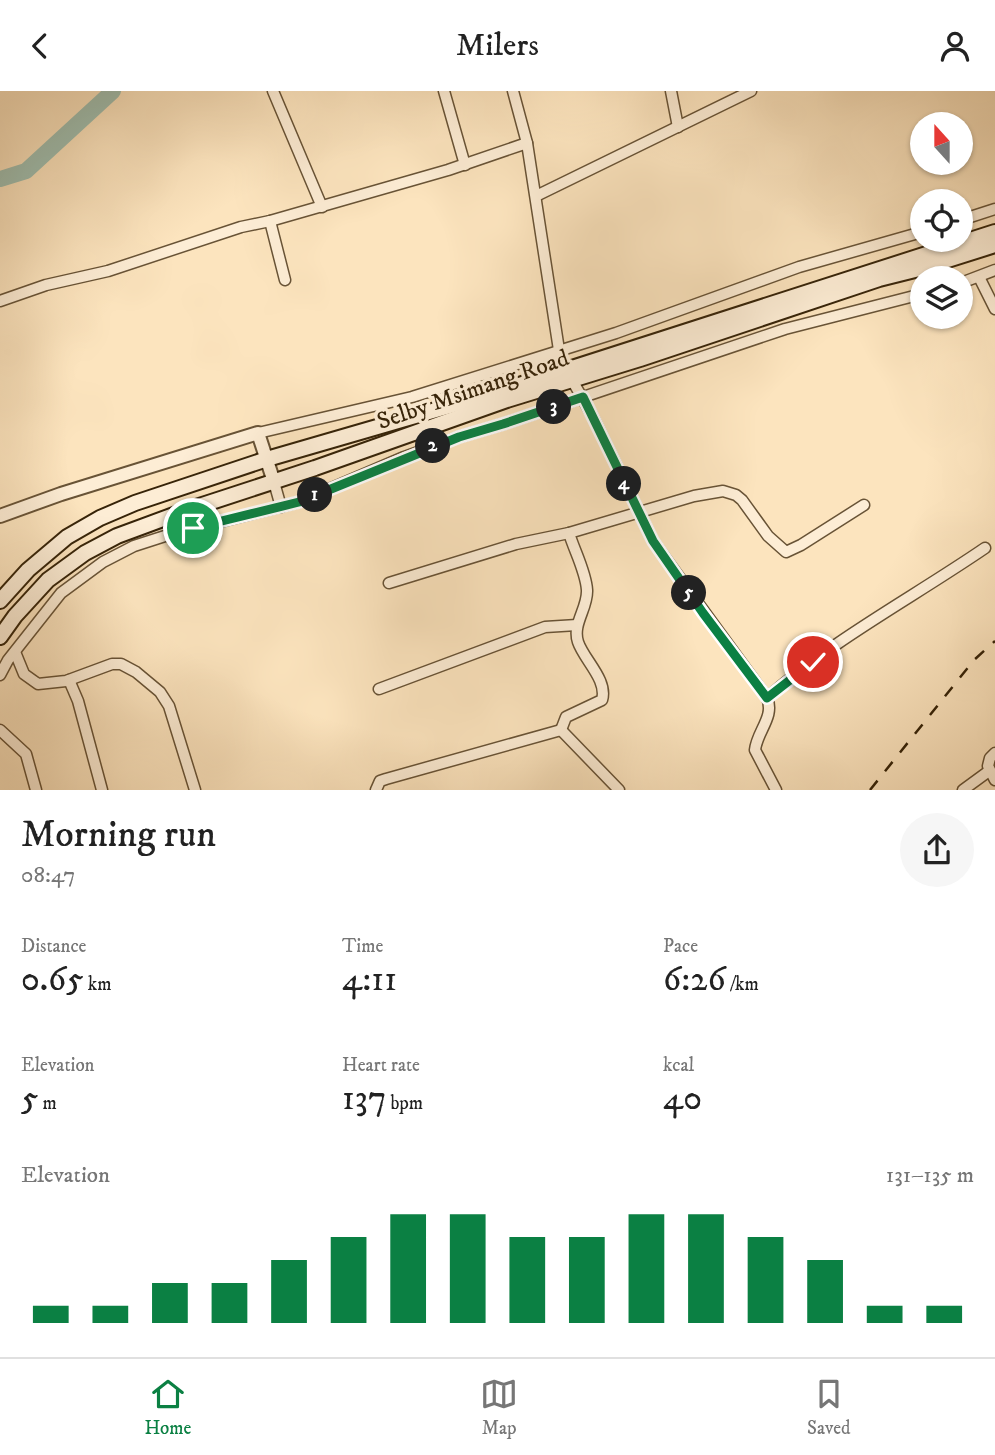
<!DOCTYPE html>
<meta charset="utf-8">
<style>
:root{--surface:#fff;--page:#f6f6f6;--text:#222;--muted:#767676;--line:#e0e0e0;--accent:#0b8043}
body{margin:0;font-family:"IM FELL DW Pica",serif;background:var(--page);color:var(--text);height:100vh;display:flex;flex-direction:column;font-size:26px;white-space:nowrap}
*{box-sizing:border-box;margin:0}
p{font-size:23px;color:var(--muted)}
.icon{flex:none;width:38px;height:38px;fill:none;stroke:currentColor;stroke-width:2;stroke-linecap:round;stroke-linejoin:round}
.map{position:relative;height:699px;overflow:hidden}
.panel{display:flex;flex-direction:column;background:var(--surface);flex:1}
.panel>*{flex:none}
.needle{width:46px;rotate:339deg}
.buttons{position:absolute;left:910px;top:21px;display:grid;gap:14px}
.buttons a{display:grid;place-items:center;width:63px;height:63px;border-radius:50%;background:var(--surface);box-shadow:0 2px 5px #0004;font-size:35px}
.pin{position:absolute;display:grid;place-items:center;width:60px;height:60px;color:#fff;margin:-30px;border:4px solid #fff;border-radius:50%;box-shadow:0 2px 7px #0007}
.km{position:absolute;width:35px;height:35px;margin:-18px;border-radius:50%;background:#222;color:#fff;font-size:19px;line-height:35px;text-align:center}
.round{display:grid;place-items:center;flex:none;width:74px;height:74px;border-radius:37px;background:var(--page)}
.headline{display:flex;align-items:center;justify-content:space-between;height:119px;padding:0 21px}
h1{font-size:38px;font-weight:600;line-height:52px}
.figures{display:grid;grid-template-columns:repeat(3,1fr);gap:10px;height:119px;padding:7px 21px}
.figures div{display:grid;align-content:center}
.figures b{font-size:35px;font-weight:600}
.figures small{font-size:19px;font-weight:400}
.figures p{font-size:19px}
.chart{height:196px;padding:14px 21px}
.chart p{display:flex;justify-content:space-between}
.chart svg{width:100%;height:126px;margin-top:7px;stroke:var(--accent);stroke-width:6}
header{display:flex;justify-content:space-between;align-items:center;height:91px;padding:0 21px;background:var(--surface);font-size:32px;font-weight:600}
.tab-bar{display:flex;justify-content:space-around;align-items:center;height:98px;border-top:2px solid var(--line);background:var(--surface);font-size:19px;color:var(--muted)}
.tab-bar a{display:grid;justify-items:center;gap:4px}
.tab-bar .active{color:var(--accent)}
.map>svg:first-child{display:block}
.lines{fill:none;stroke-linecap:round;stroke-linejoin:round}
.river{stroke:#9fbfb1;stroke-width:16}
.minor-casing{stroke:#685336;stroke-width:13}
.tertiary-casing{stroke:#685336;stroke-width:16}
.secondary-casing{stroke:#362308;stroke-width:18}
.minor{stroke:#fdedd5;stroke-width:10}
.tertiary{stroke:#fdedd5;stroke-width:12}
.secondary{stroke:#fdedd5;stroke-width:14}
.rail{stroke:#362308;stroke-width:2.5;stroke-dasharray:12 12;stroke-linecap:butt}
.route-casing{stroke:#fff;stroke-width:14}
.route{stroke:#0b8043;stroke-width:9}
.labels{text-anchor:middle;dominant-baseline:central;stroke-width:7;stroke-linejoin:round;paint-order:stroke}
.street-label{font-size:24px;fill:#362308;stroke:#fdedd5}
</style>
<header><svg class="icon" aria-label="back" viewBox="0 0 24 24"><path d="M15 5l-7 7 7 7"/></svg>Milers<svg class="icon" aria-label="person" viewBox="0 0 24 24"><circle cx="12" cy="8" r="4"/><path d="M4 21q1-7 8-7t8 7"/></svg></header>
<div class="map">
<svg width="995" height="699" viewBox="0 0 995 699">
<rect width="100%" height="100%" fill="#fce4be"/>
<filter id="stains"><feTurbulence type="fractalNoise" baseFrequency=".00286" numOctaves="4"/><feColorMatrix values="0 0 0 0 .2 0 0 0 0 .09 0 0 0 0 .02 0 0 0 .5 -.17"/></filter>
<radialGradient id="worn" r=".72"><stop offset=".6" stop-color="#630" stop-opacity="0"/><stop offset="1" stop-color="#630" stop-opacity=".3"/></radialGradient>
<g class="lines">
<path class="river" d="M0,88L26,80L113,0"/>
<g class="minor-casing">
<g id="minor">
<path d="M273,0L322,116"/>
<path d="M444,0L465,74"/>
<path d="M513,0L527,52L559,259"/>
<path d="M671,0L678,36"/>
<path d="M536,105L751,0"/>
<path d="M961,129L995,118"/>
<path d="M270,130L285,189"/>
<path d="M979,186L995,218"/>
<path d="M961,192L995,179"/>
<path d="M0,210L46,194L108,180L241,136L270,130L448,79L527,52"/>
<path d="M572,289L592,324L653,450L767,607C775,626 757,640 755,659L776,699"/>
<path d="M258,342L412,306L616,242L799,176L922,141"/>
<path d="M274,391L281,416"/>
<path d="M389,492L516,453L569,442"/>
<path d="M15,561L24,583L38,593L66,590L112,573H121L136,581L160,601L169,615L195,699"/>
<path d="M0,584L8,569L61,502L103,471L134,455L165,445L299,411L404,366L459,346L503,333L785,238L922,203"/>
<path d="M69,589L78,610L102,699"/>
<path d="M379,598L545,536L577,534"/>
<path d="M767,607C832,549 912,507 985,457"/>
<path d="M0,639L26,663L36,699"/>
<path d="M561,639L566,626L602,609C608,589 584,569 578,551C572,533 588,517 587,499C586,481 574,459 569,442L694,405L723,400L736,404L742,409L768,445L786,461L801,454L864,414"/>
<path d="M561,639L619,699"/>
<path d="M995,662L990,667L988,675L995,689"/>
<path d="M376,699L380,690L386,688L561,639"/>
<path d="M963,699L989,680"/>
</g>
</g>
<g class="tertiary-casing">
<path id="tertiary" d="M0,425L61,403L258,342L274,391"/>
</g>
<g class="secondary-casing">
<g id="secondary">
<path d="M0,510L28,479L67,446L100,427L135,412L267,368L491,303L995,141"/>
<path d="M0,546L15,525L48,489L85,462L117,445L190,418L315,377L507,309L640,268L879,188L919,178L995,154"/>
</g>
</g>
<use href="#minor" class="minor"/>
<use href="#tertiary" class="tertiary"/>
<use href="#secondary" class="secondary"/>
<path class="rail" d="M870,699L974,569L995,550"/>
</g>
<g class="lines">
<g class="route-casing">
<path id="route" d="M193,437L299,411L459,346L503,333L583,306L653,450L703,522L767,607L813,571"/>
</g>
<use href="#route" class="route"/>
</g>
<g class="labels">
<g class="street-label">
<text transform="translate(473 299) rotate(-19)">Selby Msimang Road</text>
</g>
</g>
<rect width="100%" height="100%" filter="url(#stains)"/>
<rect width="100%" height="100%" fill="url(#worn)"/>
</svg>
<div class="buttons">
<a><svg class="needle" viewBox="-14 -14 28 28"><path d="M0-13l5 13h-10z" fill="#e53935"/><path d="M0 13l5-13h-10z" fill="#767676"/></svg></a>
<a><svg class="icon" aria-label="locate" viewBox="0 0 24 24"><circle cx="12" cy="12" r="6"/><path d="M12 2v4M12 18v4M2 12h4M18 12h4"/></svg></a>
<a><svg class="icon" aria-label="layers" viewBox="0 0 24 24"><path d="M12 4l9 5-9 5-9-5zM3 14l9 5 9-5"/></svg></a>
</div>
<div class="pin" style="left:193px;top:437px;background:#1e9e55"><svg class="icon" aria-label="arrive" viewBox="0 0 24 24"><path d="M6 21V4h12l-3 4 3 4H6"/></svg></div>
<div class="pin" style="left:813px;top:571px;background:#d93025"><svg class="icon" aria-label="check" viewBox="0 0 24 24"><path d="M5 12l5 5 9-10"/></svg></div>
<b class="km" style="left:315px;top:404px">1</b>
<b class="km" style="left:433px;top:355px">2</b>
<b class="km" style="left:554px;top:316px">3</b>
<b class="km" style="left:624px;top:393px">4</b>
<b class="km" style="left:689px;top:502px">5</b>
</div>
<section class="panel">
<div class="headline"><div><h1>Morning run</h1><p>08:47</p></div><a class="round"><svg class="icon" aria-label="share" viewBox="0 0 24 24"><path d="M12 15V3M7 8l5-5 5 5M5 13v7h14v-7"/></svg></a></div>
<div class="figures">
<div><p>Distance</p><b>0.65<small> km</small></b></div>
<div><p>Time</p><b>4:11</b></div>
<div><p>Pace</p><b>6:26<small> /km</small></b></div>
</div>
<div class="figures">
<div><p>Elevation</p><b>5<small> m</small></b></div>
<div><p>Heart rate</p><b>137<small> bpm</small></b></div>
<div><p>kcal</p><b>40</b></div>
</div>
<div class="chart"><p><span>Elevation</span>131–135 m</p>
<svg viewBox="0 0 160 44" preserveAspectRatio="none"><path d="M5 44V38M15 44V38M25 44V30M35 44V30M45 44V22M55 44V14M65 44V6M75 44V6M85 44V14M95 44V14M105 44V6M115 44V6M125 44V14M135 44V22M145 44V38M155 44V38"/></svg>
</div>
</section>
<nav class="tab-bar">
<a class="active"><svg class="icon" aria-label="home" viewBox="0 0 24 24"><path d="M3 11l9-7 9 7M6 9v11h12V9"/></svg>Home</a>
<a><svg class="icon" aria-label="map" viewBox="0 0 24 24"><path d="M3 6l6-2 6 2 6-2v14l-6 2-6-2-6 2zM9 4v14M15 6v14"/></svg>Map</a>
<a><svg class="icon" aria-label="saved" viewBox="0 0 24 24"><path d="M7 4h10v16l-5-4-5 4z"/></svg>Saved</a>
</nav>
